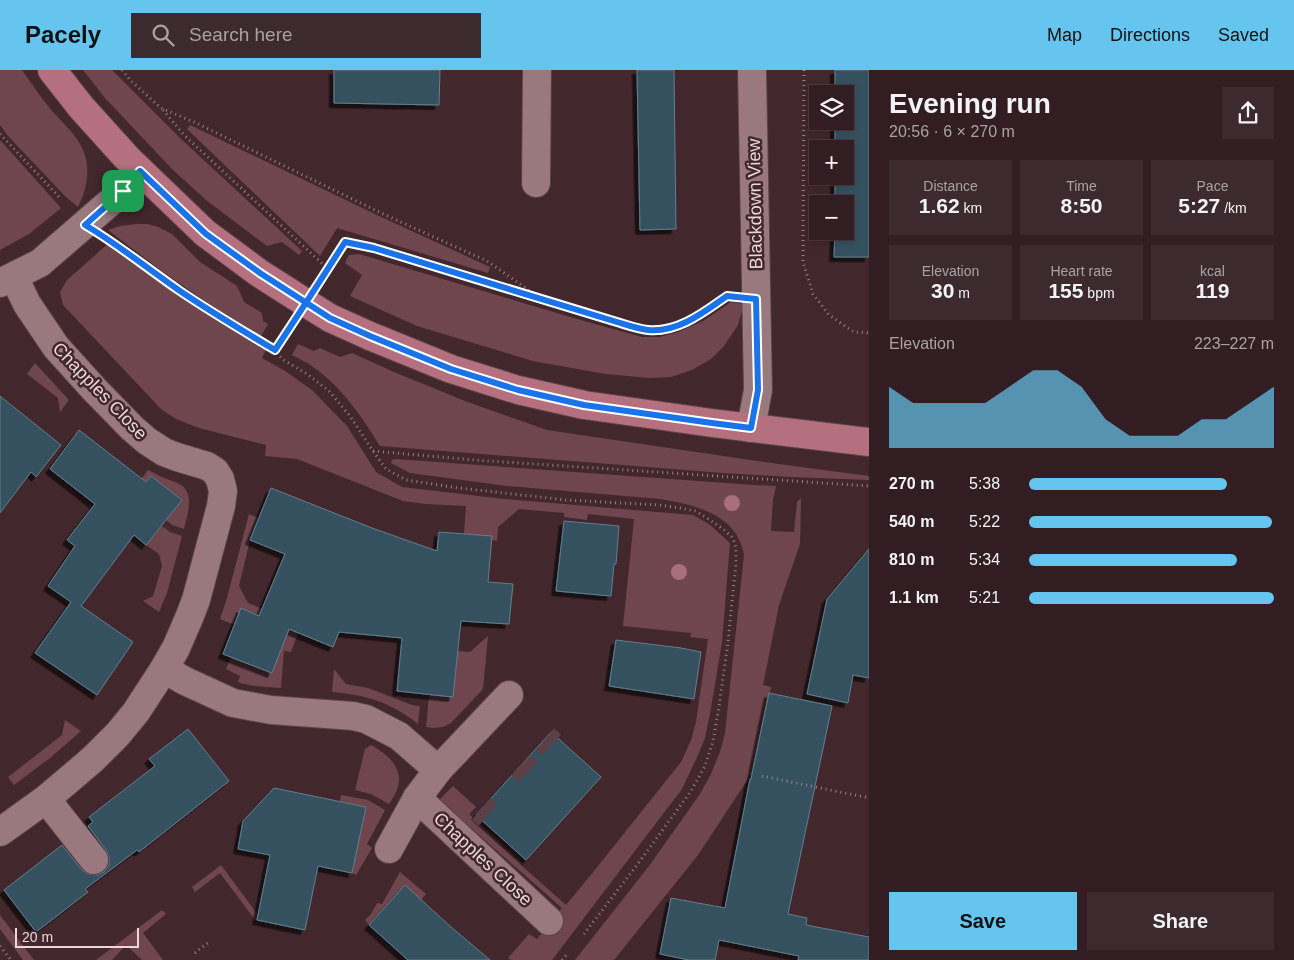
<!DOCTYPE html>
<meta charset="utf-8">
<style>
:root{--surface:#321d22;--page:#3d2a2f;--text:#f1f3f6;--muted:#a8a2a5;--line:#4d3b40;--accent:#65c5ee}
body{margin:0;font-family:Helvetica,sans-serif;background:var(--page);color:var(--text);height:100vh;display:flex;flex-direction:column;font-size:19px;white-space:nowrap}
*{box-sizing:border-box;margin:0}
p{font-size:16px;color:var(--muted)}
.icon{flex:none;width:28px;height:28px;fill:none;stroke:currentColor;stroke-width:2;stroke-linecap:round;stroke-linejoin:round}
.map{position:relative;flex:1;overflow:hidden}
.details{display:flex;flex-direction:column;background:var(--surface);width:425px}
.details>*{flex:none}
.controls{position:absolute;left:809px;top:15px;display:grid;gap:10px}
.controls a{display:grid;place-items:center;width:45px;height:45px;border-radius:0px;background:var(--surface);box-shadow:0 2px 8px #0003,0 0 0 1px var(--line);font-size:25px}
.scale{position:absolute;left:15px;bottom:12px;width:124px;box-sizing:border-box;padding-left:5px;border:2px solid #e9d7da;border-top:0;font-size:14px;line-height:18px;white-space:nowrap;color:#e9d7da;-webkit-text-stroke:4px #42272d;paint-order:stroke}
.pin{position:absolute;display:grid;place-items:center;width:42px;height:42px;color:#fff;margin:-21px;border-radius:10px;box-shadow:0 2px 8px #0006}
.round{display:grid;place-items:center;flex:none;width:52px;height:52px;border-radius:0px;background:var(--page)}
.summary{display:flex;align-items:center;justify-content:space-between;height:85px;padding:0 20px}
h1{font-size:28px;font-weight:700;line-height:38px}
.metrics{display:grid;grid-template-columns:repeat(3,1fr);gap:8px;height:85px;padding:5px 20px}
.metrics div{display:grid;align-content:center;border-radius:0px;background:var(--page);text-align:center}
.metrics b{font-size:21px;font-weight:700}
.metrics small{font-size:14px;font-weight:400}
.metrics p{font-size:14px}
.chart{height:140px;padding:10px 20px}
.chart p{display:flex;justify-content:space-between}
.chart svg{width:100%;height:90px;margin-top:5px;fill:var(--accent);opacity:.7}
.button{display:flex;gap:10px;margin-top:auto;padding:10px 20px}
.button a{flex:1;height:58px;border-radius:0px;background:var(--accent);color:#111;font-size:20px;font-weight:700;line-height:58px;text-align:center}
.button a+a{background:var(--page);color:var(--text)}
ul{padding:0 20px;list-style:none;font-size:16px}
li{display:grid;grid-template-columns:80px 60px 1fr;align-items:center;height:38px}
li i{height:12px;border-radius:6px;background:var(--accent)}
header{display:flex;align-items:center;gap:30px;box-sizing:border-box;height:70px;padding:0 25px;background:var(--accent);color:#111}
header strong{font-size:24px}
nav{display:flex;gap:28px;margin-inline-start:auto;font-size:18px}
.search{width:350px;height:45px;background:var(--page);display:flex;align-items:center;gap:12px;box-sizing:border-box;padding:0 18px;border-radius:0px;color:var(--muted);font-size:19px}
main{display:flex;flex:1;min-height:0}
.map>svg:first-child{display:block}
.green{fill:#70464e}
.building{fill:#34515f;stroke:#617f8e;filter:url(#shadow)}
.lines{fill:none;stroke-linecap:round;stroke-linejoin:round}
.minor-tunnel{stroke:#5b4147;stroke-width:28;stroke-dasharray:28 14;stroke-linecap:butt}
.minor-casing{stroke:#5a4348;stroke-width:30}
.major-casing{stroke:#5a4348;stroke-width:30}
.path{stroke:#988186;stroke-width:3;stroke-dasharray:1 4;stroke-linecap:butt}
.minor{stroke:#99787e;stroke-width:28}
.major{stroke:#b4707f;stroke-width:28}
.tree{fill:#a86e7a}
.route-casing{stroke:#fff;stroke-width:10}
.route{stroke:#1a73e8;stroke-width:6}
.labels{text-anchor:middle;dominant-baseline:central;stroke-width:5;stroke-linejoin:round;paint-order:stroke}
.street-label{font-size:18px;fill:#e9d7da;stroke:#42272d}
</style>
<header>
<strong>Pacely</strong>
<div class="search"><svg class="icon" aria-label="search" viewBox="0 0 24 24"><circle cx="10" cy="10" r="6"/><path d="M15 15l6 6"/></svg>Search here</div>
<nav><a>Map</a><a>Directions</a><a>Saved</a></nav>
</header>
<main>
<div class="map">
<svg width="869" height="890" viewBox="0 0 869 890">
<defs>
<filter id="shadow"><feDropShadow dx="-4.5" dy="4.5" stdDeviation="0" flood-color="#0009"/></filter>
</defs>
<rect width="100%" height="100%" fill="#42272d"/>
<g class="green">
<path d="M0,0H22C32,14 41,28 52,41C61,51 74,63 80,74C92,95 88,117 78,137L66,127L9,67L0,55Z"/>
<path d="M83,0H112L180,68L302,181L299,185L282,172L267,176L206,130L173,100L105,28Z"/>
<path d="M190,55L379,146L490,197L488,203L337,158L320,186L187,59Z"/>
<path d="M0,70L61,138L29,164L0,180Z"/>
<path d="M137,154H148L158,157L172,164L200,192L237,216L244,232L262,243L263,251L268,254L261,266L228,247L163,202L108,160L120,156Z"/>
<path d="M109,173L159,212L266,280L262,288L285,301L312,320L347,356L376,402L402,417L504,429L693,445L709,454L730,473L722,572L710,644L705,668L698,685L682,719L552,890H511L508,888L529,864L537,869L562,838L439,730L453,716L476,737L469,744L522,793L521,795L566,835L594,801L681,692L691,670L696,652L708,569L690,567L691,563L623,556L634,449L588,444L587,450L564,447V443L519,439L498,457L497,471L464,464L466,436L425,434L403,431L297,389L265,386L266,375L199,358L176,349L161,339L63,235L60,222L67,210Z"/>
<path d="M359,184L577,249L642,267H660L678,262L703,251L731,232L744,234L738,255L724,276L711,289L692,300L671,307L650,308L605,304L533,291L417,256L350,226L362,205L345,193L349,185Z"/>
<path d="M298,274L314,281L320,278L340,287L352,283L394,302L465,331L547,360L764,392L869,406V410L791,407L723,403L380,376C362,347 342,317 313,297C307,292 299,289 292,285Z"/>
<path d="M35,293L69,330L60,342L58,328L27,304Z"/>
<path d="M395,389L754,415L776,416L773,430L771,461L794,462L797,432L801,428L800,474L779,535L763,615L771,617L754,700L698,785L614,890H575L649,796L700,724L711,704L721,679L725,663L744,485C737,444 695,435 660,429L507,416L410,403L391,393L392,390Z"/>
<path d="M148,400C153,402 157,405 162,407C168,410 175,411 181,415C195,424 187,446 184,459L172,455L166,450L182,430L151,406L116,450L112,448Z"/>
<path d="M249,444L258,448L250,470L239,516L248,533L301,555L291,582L284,581L281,618C266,617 252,617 238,612L240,606L226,599L231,587L289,557L241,538L235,555L220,549L227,528Z"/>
<path d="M162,456L170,462L182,466L167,523L159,542L143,531L153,526L162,496L159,484L146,475Z"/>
<path d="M488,566L483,619L451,653L443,657L433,658L426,657L429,625L453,627L458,581L470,582Z"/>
<path d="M334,599L346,614L368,618L412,635L420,636L418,654C391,632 366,625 332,622Z"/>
<path d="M65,650L81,661L50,688L14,715L8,707L62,665Z"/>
<path d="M371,675C387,684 405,698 397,720C395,725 392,729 389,734L371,724L355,720L365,679Z"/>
<path d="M341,725L368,730L385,740L367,774L372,778L356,805L352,803L366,737L340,731Z"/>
<path d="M221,795L258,845L257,850H255L220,803L195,822L192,817Z"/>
<path d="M400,802L426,824L421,830L369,855L365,850L371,844L377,833L382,834Z"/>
<path d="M162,840L166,844L143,863L163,890H142L126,875L112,890H96Z"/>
<path d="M0,845L34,890H23L0,859Z"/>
</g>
<g class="building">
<path d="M334,0H440L439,35L334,33Z"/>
<path d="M637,0H674L676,159L640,160Z"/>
<path d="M835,0H869V187H834L835,161H845V134H835V106H845V79H835V51H845V24H835Z"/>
<path d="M0,326L61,375L36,407L31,402L0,443Z"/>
<path d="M79,360L146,412L151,406L182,430L146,475L134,465L81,536L133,572L97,625L35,583L71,532L48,516L75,476L67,470L95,434L50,399Z"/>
<path d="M271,418L372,458L437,481L439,462L492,466L488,512L513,514L509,554L461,551L453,627L397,621L402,568L339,562L333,577L289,559L272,603L223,584L241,538L259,546L285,484L250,470Z"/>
<path d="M564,451L619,456L616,494H614L611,526L556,521Z"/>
<path d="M869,479V608L853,605L848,633L807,624L827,529Z"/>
<path d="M616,570L681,578L701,582L694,629L609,616Z"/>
<path d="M769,623L832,636L788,844L807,848L806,855L869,867V890H798L799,886L719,870L715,890H689L660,884L671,828L725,838L750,709H751Z"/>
<path d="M188,659L229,711L139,782L137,780L85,819L88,822L36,862L4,820L62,775L82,800L88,804L97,805L104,802L109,795V787L106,780L88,756L93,752L89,747L155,696L149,689Z"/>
<path d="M551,662L601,707L526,790L476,745Z"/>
<path d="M274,718L366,737L352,803L318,796L305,860L257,850L270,785L238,779L243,751Z"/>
<path d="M405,815L451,857L490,890H408L369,855Z"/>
</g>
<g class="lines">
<g class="minor-tunnel">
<path d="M545,669L552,675"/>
<path d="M521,695L528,702"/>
<path d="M481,739L488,745"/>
</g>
<g class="minor-casing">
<g id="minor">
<path d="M536,113L537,0"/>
<path d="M0,213L40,193L123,121L140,101"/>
<path d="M751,358L758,320L752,0"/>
<path d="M164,599L185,611L233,633L271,640L353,646L366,649L399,666L438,700"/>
<path d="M417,728L549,851"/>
<path d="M46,729L94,790"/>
<path d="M0,762L46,729L93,689L118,664L136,642L164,599L176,578L189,548L196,530L221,436L223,421L220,409L215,401L207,396L177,387L164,382L147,371L132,358L94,319L56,277L27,234L14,207"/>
<path d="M389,779L417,728L438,700L509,625"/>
</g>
</g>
<g class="major-casing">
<path id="major" d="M52,0L81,37L127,88L205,163L259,203L306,233L330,248L370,266L451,299L518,320L584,335L712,353L869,372"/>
</g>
<g class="path">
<path d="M122,0L131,11L161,38L194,52L381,143L487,191L540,228"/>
<path d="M804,0L803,192L813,224L829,245L854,262L869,263"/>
<path d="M163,40L184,65L328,199"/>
<path d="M0,64L61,129"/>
<path d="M116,174L180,221L226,252L275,280"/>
<path d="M324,204L345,171L374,178L617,252C627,255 638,259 648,260C675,263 699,246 720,231"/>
<path d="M287,262L275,280L282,289L307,304L329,321L350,346L373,381L386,399L406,410L459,418L566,430L659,435L680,438L695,441L707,448L723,459L733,468L736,478V493L728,572L719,637L713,671L705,696L691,721L640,791L584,864"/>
<path d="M373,381L474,390L869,416"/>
<path d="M762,706L869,728"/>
<path d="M0,876L11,890"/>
<path d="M195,883L209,872"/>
<path d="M562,890L568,883"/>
</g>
<use href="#minor" class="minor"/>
<use href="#major" class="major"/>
</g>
<g class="tree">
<circle cx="732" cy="433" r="8"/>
<circle cx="679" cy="502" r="8"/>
</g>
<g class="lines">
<g class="route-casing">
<path id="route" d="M123,121L85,155C119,175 148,199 180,221C211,242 243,261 275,280C299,244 322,208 345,172L374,178L617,252C627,255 638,259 648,260C678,263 704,242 727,226L756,229L758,320L751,358L712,353L584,335L518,320L451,299L370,266L330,248L260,203L206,164L140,101L123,121"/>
</g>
<use href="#route" class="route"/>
</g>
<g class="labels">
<g class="street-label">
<text transform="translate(755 134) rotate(-91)">Blackdown View</text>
<text transform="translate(100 321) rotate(46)">Chapples Close</text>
<text transform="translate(483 789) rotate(43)">Chapples Close</text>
</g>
</g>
</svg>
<div class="controls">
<a><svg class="icon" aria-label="layers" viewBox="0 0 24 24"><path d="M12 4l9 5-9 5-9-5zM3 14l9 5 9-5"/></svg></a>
<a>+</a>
<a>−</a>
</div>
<div class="scale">20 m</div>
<div class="pin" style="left:123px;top:121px;background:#1e9e55"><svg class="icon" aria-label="arrive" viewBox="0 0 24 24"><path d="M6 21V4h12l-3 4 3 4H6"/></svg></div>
</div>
<section class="details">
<div class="summary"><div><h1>Evening run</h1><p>20:56 · 6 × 270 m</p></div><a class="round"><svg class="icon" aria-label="share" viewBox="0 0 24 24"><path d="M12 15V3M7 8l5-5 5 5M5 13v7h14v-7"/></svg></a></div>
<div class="metrics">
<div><p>Distance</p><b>1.62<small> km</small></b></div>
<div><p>Time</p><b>8:50</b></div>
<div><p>Pace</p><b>5:27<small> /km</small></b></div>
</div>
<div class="metrics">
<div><p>Elevation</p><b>30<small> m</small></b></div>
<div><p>Heart rate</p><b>155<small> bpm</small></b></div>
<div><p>kcal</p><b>119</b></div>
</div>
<div class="chart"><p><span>Elevation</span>223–227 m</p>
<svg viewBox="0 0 160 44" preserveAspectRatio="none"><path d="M0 44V14L10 22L20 22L30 22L40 22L50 14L60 6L70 6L80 14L90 30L100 38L110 38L120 38L130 30L140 30L150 22L160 14V44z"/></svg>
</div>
<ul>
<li><b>270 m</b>5:38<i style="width:81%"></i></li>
<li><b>540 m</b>5:22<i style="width:99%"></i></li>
<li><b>810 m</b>5:34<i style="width:85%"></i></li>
<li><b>1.1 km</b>5:21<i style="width:100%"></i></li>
</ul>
<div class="button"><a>Save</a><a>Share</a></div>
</section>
</main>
